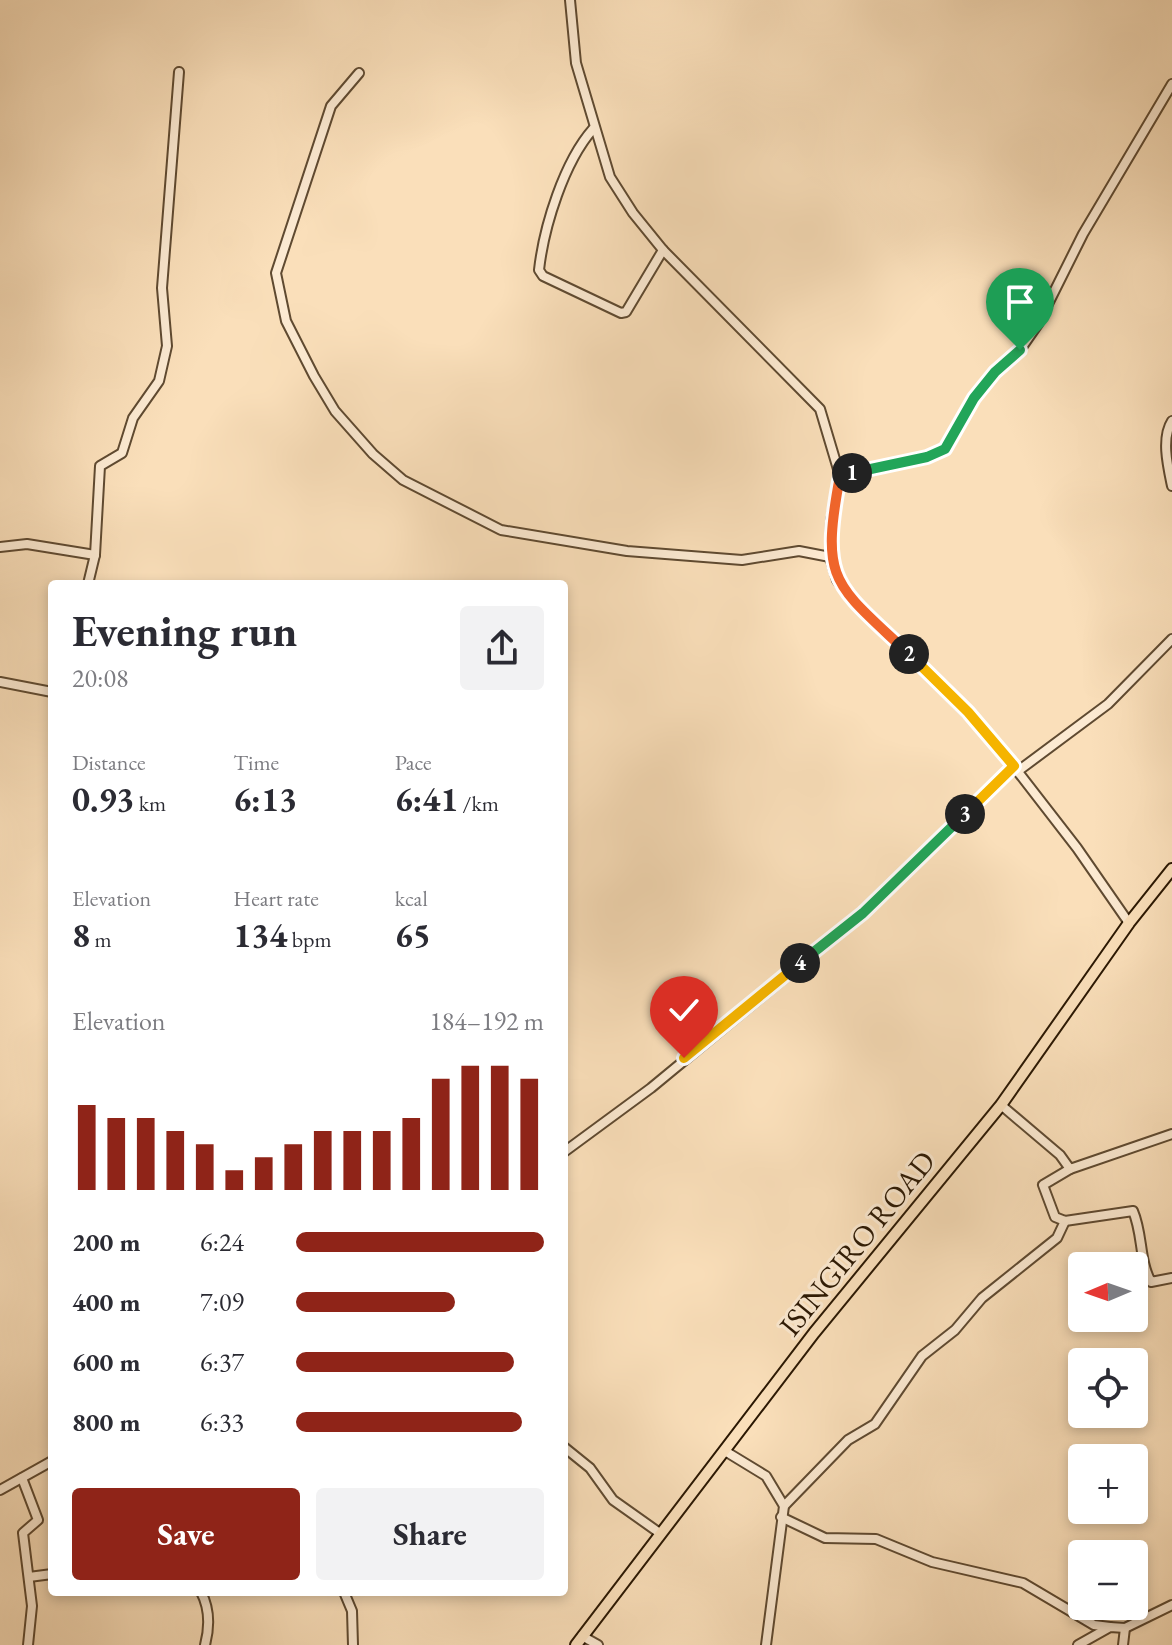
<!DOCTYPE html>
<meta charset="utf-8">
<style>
:root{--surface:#fff;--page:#f2f2f3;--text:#2b2b33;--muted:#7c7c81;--accent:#8f2418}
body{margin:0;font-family:"EB Garamond",serif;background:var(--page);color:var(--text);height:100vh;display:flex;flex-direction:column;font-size:30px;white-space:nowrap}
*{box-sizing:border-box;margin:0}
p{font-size:26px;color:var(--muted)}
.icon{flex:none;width:44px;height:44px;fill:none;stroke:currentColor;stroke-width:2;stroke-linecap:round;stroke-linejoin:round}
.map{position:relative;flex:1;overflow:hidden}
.side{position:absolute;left:48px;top:580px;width:520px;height:1016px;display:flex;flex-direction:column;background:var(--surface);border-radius:8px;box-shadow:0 4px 12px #0003}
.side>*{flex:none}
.needle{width:52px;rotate:268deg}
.tools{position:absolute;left:1068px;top:1252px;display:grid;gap:16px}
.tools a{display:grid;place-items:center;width:80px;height:80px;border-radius:8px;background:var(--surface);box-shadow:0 4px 12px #0003;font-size:40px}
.pin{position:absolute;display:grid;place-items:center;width:68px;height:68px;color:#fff;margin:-82px -34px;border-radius:50% 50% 50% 0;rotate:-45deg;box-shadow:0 0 8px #0007}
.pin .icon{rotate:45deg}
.km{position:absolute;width:40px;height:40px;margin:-20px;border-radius:50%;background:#222;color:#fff;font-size:22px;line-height:40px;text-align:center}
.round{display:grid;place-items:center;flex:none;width:84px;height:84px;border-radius:8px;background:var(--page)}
.headline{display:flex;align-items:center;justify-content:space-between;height:136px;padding:0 24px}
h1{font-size:44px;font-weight:700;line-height:60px}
.metrics{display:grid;grid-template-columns:repeat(3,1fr);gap:12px;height:136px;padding:8px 24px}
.metrics div{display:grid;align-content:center}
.metrics b{font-size:34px;font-weight:700}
.metrics small{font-size:22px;font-weight:400}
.metrics p{font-size:22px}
.chart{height:224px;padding:16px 24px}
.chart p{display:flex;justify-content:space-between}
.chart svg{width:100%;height:144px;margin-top:8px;stroke:var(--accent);stroke-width:6}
.primary-button{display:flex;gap:16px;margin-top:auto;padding:16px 24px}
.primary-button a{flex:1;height:92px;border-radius:8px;background:var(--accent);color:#fff;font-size:32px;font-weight:700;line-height:92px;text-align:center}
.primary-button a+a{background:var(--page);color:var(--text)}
ul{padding:0 24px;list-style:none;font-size:26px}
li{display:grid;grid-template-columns:128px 96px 1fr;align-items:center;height:60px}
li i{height:20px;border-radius:10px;background:var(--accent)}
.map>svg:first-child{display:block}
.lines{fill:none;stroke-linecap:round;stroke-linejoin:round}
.minor-casing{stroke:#5f4a31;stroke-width:12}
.major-casing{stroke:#2b1803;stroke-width:14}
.minor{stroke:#fcead2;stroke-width:8}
.major{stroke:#fadfba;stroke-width:10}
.split-1-casing{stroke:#fff;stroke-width:16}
.split-2-casing{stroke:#fff;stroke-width:16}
.split-3-casing{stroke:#fff;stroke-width:16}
.split-4-casing{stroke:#fff;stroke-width:16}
.split-5-casing{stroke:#fff;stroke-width:16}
.split-1{stroke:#22a559;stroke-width:10}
.split-2{stroke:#f0652b;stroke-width:10}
.split-3{stroke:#f5b400;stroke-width:10}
.split-4{stroke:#22a559;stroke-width:10}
.split-5{stroke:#f5b400;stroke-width:10}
.labels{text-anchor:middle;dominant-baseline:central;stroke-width:6;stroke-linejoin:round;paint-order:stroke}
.street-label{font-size:30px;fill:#2b1803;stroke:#fcead2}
</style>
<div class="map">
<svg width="1172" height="1645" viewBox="0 0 1172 1645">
<rect width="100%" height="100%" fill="#fadfba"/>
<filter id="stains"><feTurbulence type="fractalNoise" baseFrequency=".0025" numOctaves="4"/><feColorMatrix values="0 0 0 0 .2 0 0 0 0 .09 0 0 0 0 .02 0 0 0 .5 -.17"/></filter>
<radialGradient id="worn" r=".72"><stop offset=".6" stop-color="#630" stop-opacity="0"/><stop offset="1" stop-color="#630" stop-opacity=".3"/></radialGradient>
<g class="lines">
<g class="minor-casing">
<g id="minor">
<path d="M570,0L576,63L610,177L633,213L663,250L820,409L840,476L831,521L830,557L837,580L854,602L991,737L1077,848L1129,923"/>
<path d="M359,73L331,106L276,273L286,321L314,376L335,411L373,454L403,480L501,530L627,551L742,560L799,551L830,557"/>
<path d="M593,129C564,162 544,226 539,270L543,276L621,313L626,312L663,250"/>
<path d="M1172,421C1161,438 1168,467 1172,486"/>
<path d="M840,476L927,457L945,449L974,398L995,372L1020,350L1038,324L1083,234L1172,84"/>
<path d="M0,547L27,544L95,555"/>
<path d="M88,584L95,555L100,466L122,453L133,418L159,381L167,346L162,288L179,72"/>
<path d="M0,682L52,692"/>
<path d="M1018,771L1108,704L1172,639"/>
<path d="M1001,1105L1060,1155L1070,1169L1172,1134"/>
<path d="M564,1152L651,1088L863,913L1014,766"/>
<path d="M1070,1169L1043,1185L1055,1217L1065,1221L1133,1211C1143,1234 1139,1260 1151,1282L1172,1278"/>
<path d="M564,1447L590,1468L613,1500L661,1534"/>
<path d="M725,1451L766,1476L784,1506L766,1645"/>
<path d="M22,1478L38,1520L23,1533L32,1606L28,1645"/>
<path d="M0,1490L52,1461"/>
<path d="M784,1506L848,1440L875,1424L922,1356L955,1330L982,1298L1057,1238L1065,1221"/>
<path d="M781,1517L825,1538L876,1539L932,1562L1023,1583L1094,1625L1110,1627"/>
<path d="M29,1577L52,1574"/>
<path d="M201,1592C210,1609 210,1626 205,1645"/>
<path d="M344,1592L352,1611L353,1645"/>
<path d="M582,1636L598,1645"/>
<path d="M1078,1645L1110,1627L1125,1628L1172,1605"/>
<path d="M1123,1645L1125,1628"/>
</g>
</g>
<g class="major-casing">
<path id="major" d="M576,1645L814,1333L1001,1105L1129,923L1172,869"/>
</g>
<use href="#minor" class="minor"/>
<use href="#major" class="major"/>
</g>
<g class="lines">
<g class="split-1-casing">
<path id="split-1" d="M852,473L927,457L945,449L974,398L995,372L1020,350"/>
</g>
<g class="split-2-casing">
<path id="split-2" d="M852,473L840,476C820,583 834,583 909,654"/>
</g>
<g class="split-3-casing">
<path id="split-3" d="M909,654L968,712L1014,766L965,814"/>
</g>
<g class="split-4-casing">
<path id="split-4" d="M800,963L863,913L965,814"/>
</g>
<g class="split-5-casing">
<path id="split-5" d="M684,1058L800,963"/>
</g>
<use href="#split-1" class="split-1"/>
<use href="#split-2" class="split-2"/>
<use href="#split-3" class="split-3"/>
<use href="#split-4" class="split-4"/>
<use href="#split-5" class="split-5"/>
</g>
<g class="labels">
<g class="street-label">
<text transform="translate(857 1243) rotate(-51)">ISINGIRO ROAD</text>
</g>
</g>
<rect width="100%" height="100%" filter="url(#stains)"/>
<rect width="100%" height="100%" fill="url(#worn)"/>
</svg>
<div class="tools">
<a><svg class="needle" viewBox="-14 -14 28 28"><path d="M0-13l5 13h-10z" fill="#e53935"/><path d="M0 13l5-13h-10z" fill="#7c7c81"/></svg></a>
<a><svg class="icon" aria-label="locate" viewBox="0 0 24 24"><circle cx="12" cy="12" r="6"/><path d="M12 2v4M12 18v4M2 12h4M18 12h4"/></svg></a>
<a>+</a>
<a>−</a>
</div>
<div class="pin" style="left:1020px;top:350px;background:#1e9e55"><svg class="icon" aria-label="arrive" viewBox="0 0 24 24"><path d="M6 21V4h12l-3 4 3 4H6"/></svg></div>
<div class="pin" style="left:684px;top:1058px;background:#d93025"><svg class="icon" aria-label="check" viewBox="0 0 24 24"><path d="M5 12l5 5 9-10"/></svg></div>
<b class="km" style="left:852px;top:473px">1</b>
<b class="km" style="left:909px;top:654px">2</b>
<b class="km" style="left:965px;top:814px">3</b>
<b class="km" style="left:800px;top:963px">4</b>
<section class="side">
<div class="headline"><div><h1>Evening run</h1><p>20:08</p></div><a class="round"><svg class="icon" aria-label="share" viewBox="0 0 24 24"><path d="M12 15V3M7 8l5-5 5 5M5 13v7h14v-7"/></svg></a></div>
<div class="metrics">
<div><p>Distance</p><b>0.93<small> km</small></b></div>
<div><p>Time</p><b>6:13</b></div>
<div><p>Pace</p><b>6:41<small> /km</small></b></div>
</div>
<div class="metrics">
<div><p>Elevation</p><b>8<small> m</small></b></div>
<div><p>Heart rate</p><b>134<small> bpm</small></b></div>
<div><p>kcal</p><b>65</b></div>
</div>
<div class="chart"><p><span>Elevation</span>184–192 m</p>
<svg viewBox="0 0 160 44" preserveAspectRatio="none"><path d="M5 44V18M15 44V22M25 44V22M35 44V26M45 44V30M55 44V38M65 44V34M75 44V30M85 44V26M95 44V26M105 44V26M115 44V22M125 44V10M135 44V6M145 44V6M155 44V10"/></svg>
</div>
<ul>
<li><b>200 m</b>6:24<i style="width:100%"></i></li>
<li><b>400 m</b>7:09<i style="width:64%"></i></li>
<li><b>600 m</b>6:37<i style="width:88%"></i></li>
<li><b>800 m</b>6:33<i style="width:91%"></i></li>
</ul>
<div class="primary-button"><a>Save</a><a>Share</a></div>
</section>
</div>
